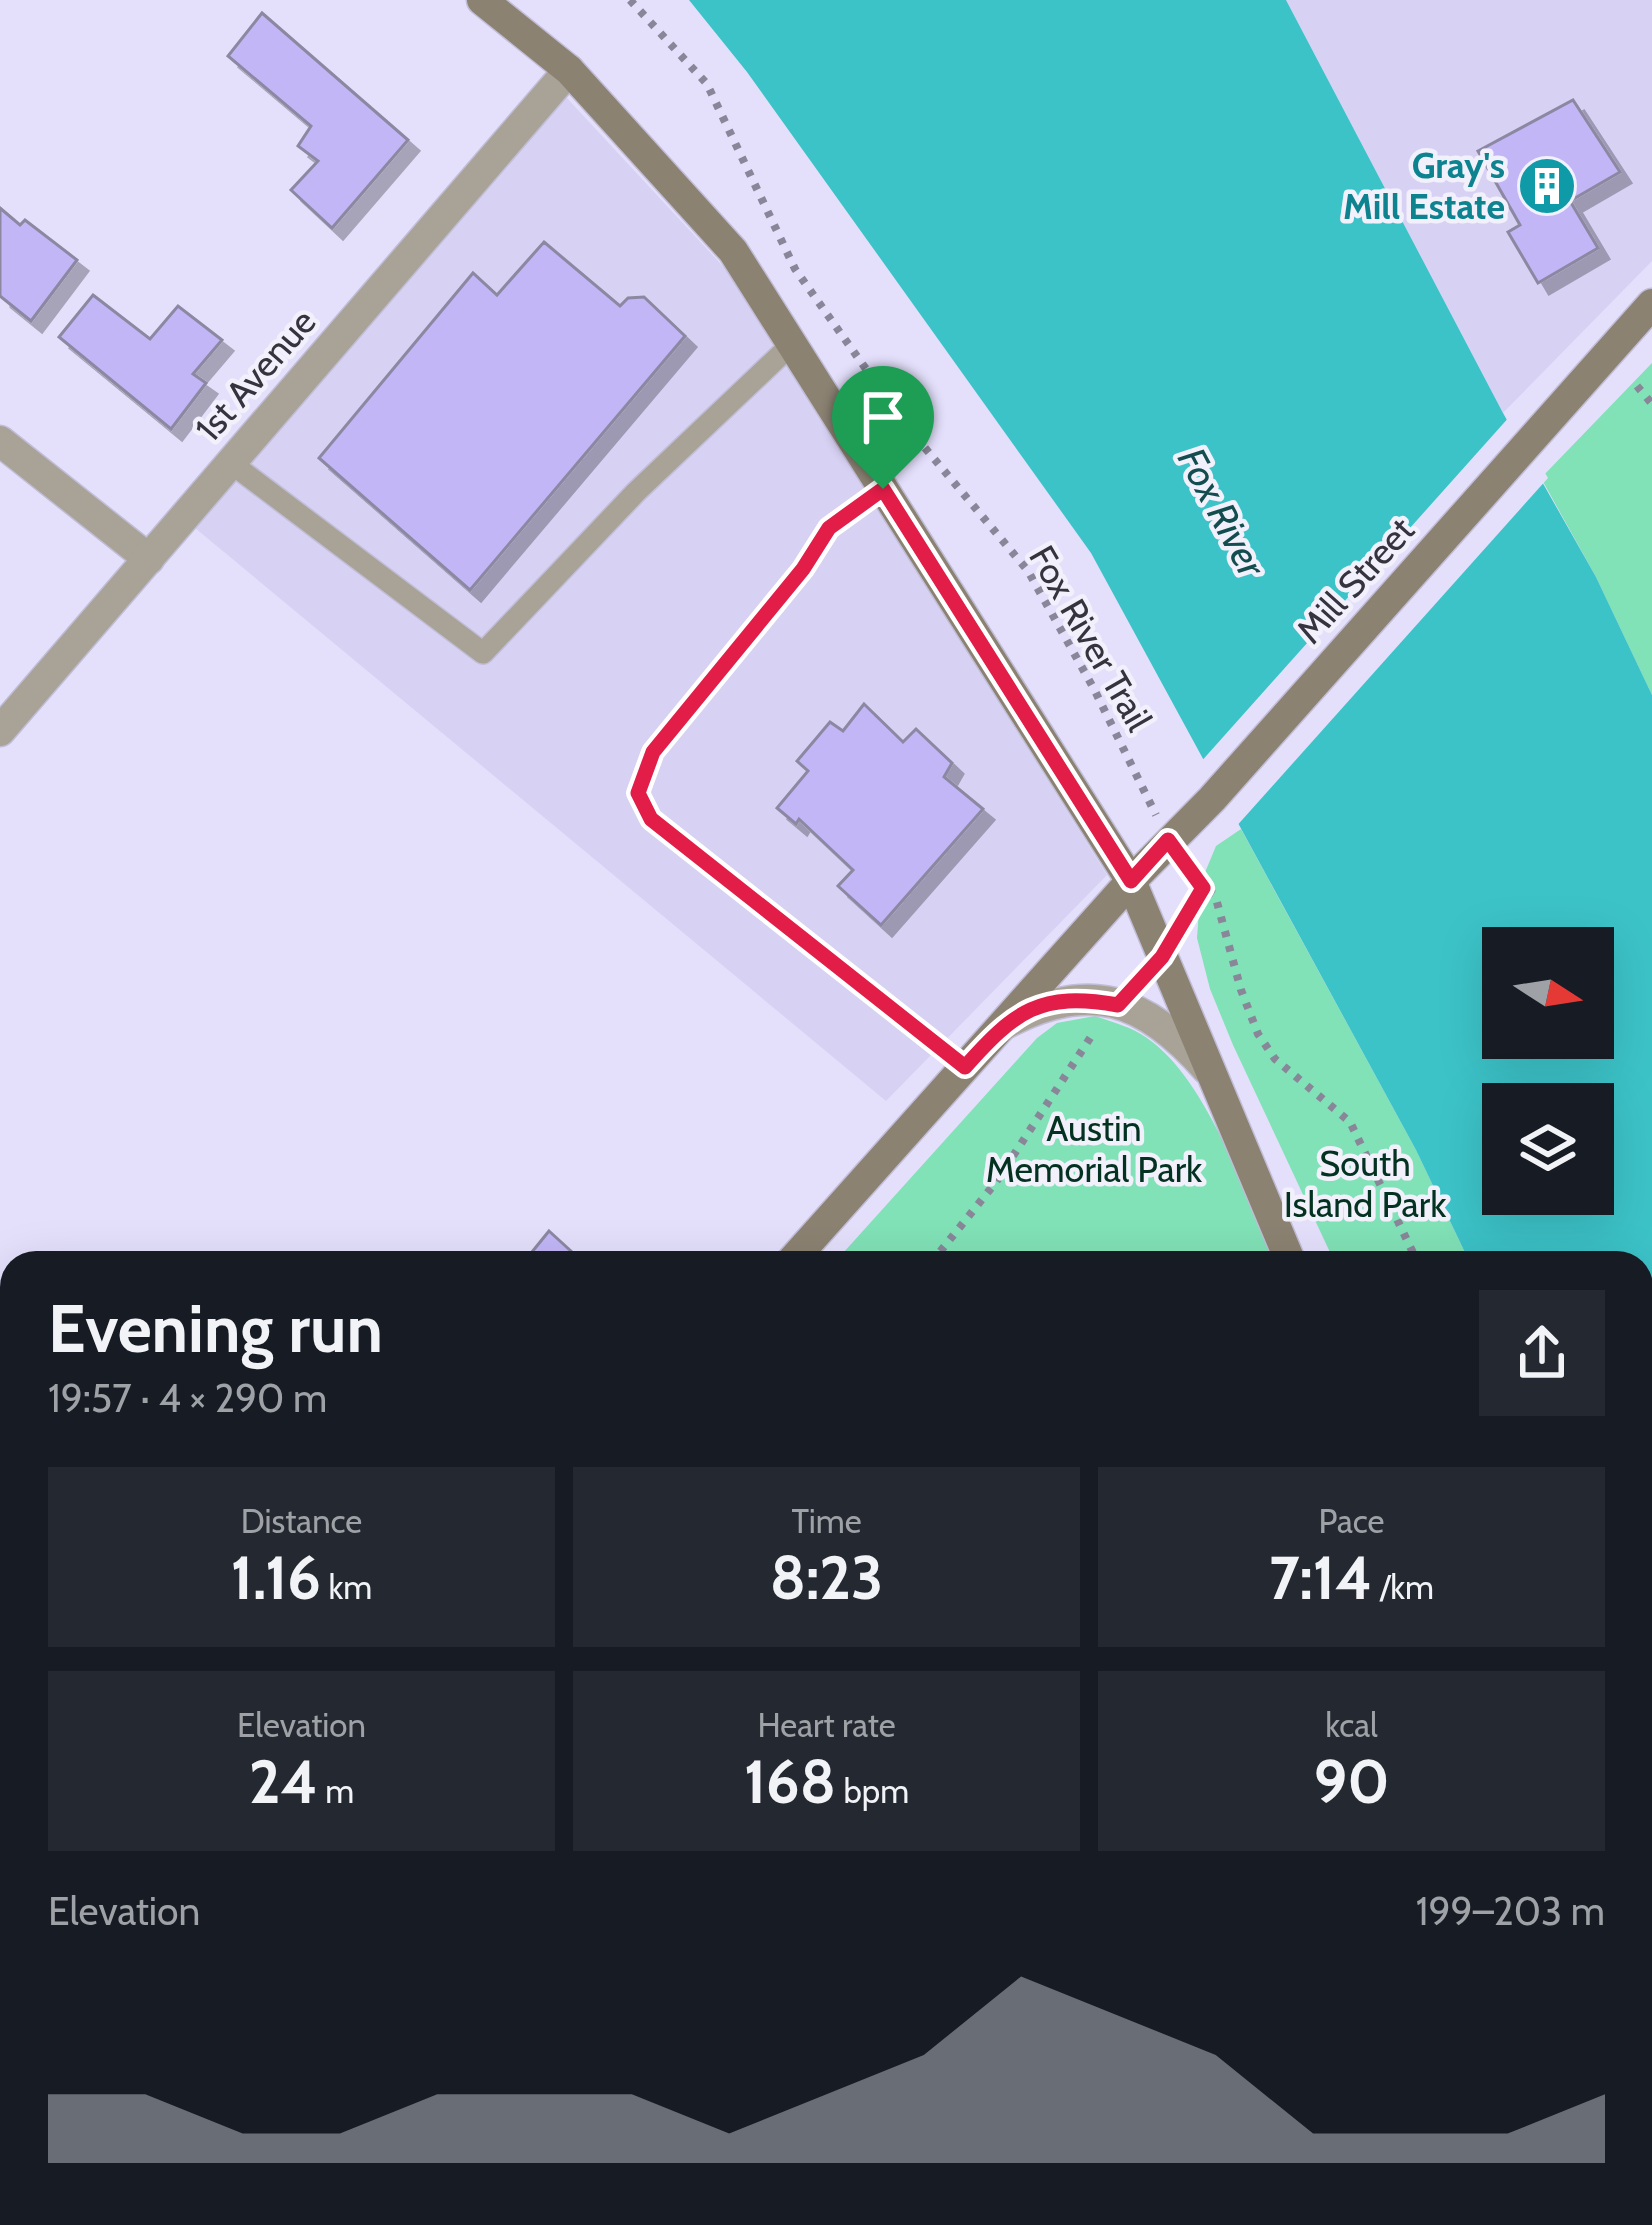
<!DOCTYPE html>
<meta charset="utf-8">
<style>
:root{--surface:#171b24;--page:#242831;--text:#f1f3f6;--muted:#9ea1a6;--accent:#8c9099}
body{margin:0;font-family:Cabin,sans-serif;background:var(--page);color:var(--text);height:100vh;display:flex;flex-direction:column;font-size:45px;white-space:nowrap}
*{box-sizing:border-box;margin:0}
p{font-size:39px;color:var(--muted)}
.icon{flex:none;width:66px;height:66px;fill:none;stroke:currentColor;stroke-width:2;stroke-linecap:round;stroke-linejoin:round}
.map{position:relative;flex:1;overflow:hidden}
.panel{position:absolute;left:0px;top:1251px;width:1653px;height:975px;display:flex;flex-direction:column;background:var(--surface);border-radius:36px 36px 0 0;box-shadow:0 12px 48px #0002}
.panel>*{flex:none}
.needle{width:78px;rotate:102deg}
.fabs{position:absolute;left:1482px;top:927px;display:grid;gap:24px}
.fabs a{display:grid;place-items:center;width:132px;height:132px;border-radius:0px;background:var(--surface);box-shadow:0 12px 48px #0002;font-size:60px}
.pin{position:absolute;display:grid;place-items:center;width:102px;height:102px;color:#fff;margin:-123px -51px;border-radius:50% 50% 50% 0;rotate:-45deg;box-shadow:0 0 12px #0007}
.pin .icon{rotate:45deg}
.round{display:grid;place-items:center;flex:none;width:126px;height:126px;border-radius:0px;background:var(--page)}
.head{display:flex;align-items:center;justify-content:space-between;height:204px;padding:0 48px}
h1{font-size:66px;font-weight:700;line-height:90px}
.figures{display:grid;grid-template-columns:repeat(3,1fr);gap:18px;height:204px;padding:12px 48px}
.figures div{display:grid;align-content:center;border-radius:0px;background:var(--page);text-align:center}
.figures b{font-size:60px;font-weight:700}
.figures small{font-size:33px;font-weight:400}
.figures p{font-size:33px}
.chart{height:336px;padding:24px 48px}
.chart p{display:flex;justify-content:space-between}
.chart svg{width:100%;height:216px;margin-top:12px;fill:var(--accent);opacity:.7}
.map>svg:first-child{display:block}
.built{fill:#d7d1f3}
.green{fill:#81e1b7}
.water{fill:#3cc3c8;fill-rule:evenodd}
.pier{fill:#e4e0fc}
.building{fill:#c2b6f7;stroke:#8c88a2;stroke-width:3;filter:url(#shadow)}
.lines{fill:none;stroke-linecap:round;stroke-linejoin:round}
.lane-casing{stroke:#c1bdd6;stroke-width:24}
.street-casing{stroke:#c1bdd6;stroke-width:33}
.secondary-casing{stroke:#c1bdd6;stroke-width:33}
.path{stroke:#898699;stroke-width:8;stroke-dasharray:6 9;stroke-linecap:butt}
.lane{stroke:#a8a297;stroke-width:21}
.street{stroke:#a8a297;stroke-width:30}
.secondary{stroke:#8b8272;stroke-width:30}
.route-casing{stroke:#fff;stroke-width:24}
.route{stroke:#e11d48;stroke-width:15}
.labels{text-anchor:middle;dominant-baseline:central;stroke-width:9;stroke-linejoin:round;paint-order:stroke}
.culture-label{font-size:36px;font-weight:bold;fill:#0d838f;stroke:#f1f0fb;text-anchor:end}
.street-label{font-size:36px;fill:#35333e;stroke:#f1f0fb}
.park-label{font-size:36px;fill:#033221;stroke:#f1f0fb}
.water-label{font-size:39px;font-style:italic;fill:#144d4f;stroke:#f1f0fb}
</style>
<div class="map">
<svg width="1652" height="2225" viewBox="0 0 1652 2225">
<defs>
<filter id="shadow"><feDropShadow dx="11" dy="11" stdDeviation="0" flood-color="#0004"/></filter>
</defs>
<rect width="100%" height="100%" fill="#e4e0fc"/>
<g class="built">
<path d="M1286,0H1652V261L1503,413Z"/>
<path d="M566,97L733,277L1107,875L886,1101L195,528Z"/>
</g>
<g class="green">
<path d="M1652,363V695L1596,577L1541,478Z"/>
<path d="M1241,829L1416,1150L1470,1263H1335L1233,1045L1210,989L1197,938L1201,882L1216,846Z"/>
<path d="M1095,1016C1112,1022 1132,1027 1147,1038C1207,1079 1247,1197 1275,1263H834L1037,1038L1057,1023Z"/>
<path d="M1641,1576L1652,1588V2225H1603L1601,2214H1641Z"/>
<path d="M12,2174V2214H1544L1545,2225H0V2187Z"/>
</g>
<path class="water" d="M689,0H1286L1503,413L1596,577L1652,695V1588L1641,1576V1263H1470L1416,1150L1091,553L747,72ZM1503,948H1593V1038H1503ZM1503,1104H1593V1194H1503Z"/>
<path class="pier" d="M1511,415L1548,478L1234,829L1199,764Z"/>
<g class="building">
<path d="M262,13L408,140L332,228L291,190L318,161L298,146L311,126L228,56Z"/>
<path d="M1573,100L1620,172L1570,201L1598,248L1538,283L1508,232L1520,225L1478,151Z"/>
<path d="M0,208L20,225L25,220L77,260L31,321L0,296Z"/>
<path d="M544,242L620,306L628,298L644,297L685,336L470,590L319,458L473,273L497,295Z"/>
<path d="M93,295L150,339L178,306L222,340L193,374L206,383L171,429L59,337Z"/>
<path d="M864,704L903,742L916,729L952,763L944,777L983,809L881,925L838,886L853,870L799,819L796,824L777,808L808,771L797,761L830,722L843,731Z"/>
<path d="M549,1231L584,1263H523Z"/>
<path d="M0,1403L12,1414V1495L0,1484Z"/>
<path d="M12,1802V1832L0,1822V1815Z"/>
</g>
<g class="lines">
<g class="lane-casing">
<g id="lane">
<path d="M231,463L483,653L636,492L792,344"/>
<path d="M883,489L829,528L803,569L653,752L638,793L651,819L965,1067"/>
<path d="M0,1602L3,1599"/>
<path d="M0,1898L12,1909"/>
<path d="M1641,2044L1652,2052"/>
<path d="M826,2225L832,2214"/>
<path d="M966,2225L972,2214"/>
</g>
</g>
<g class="street-casing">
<g id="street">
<path d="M0,441L149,559"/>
<path d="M0,731L569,70"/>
<path d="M1003,1025C1089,978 1144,998 1207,1069"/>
</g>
</g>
<g class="secondary-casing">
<g id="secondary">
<path d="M482,0L569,70L733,251L1131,881L1291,1263"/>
<path d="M790,1263L1131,881L1212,799L1652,304"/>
<path d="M0,2146L12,2133"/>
<path d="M1562,2214L1563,2225"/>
</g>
</g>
<g class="path">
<path d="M630,0L707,84L795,269L905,424L1028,571L1094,689L1156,815"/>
<path d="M1637,386L1652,404"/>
<path d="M1189,869L1203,888L1215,895L1241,990L1258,1034L1275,1059L1350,1122L1418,1263"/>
<path d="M1183,923L1203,888"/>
<path d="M931,1263L996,1182L1094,1032"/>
<path d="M1641,1653L1652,1665"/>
</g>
<use href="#lane" class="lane"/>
<use href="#street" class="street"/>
<use href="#secondary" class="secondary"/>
</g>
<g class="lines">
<g class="route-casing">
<path id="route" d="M883,489L1131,881L1168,840L1203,888L1162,957L1118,1005C1040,991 1015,1011 965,1067L651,819L638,793L653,752L803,569L829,528Z"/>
</g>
<use href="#route" class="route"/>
</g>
<defs>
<g id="building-disc" transform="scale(3)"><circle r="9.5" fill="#0f9aa8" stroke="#f1f0fb"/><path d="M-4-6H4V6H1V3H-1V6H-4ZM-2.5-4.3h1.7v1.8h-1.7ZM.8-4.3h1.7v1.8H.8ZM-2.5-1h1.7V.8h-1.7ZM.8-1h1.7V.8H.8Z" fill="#fff"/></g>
</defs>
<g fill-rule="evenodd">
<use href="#building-disc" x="1547" y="186"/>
</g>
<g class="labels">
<g class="culture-label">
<text x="1505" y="165">Gray's<tspan x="1505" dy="41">Mill Estate</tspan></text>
</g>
<g class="street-label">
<text transform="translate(255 375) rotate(-49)">1st Avenue</text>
<text transform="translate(1355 580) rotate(-48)">Mill Street</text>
<text transform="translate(1091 638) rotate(60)">Fox River Trail</text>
</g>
<g class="park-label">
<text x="1094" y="1128">Austin<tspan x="1094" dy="41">Memorial Park</tspan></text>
<text x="1365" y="1163">South<tspan x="1365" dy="41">Island Park</tspan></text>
</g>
<g class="water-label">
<text transform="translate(1222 512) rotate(62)">Fox River</text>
</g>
</g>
</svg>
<div class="fabs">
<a><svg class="needle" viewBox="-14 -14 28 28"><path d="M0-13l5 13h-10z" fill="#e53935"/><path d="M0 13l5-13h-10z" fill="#9ea1a6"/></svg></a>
<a><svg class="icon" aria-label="layers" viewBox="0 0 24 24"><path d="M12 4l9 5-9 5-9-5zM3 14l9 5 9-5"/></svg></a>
</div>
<div class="pin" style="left:883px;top:489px;background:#1e9e55"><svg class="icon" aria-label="arrive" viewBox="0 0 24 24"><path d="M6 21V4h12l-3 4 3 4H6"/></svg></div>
<section class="panel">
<div class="head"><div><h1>Evening run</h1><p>19:57 · 4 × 290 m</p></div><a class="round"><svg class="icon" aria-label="share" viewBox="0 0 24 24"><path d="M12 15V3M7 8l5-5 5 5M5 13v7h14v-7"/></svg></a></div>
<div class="figures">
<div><p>Distance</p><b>1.16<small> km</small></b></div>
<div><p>Time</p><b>8:23</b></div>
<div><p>Pace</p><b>7:14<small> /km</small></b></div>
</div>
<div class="figures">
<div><p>Elevation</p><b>24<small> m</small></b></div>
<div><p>Heart rate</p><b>168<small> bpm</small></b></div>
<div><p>kcal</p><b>90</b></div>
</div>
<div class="chart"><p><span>Elevation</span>199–203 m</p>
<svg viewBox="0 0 160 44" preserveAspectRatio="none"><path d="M0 44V30L10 30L20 38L30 38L40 30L50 30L60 30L70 38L80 30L90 22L100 6L110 14L120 22L130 38L140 38L150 38L160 30V44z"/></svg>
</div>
</section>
</div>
